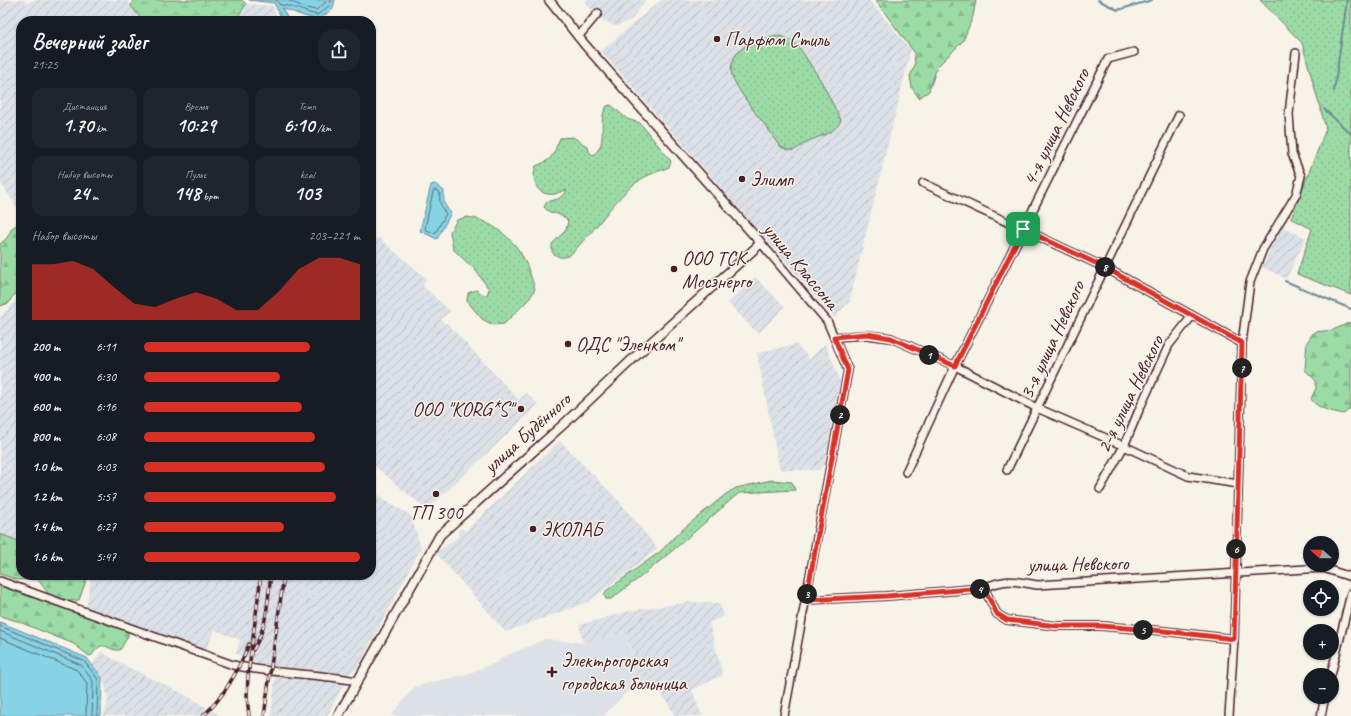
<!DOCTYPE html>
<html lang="ru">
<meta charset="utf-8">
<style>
:root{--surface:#171b24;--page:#20242c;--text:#f1f3f6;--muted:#9ea1a6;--accent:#d93025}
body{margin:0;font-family:Caveat,sans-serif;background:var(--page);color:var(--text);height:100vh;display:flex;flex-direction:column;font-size:15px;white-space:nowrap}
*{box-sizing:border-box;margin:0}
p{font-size:13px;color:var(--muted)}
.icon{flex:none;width:22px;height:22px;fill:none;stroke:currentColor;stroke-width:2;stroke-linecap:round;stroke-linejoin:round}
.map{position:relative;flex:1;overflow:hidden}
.drawer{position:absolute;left:16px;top:16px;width:360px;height:564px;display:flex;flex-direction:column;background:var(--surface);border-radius:16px;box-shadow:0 1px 3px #0004}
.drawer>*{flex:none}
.needle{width:26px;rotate:291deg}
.buttons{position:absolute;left:1303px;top:536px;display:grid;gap:8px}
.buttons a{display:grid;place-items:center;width:36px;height:36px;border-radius:50%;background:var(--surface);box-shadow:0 1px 3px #0004;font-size:20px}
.pin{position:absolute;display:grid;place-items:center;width:34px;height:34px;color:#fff;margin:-17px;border-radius:8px;box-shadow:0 2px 6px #0006}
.km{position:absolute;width:20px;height:20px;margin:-10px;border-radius:50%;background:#222;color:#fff;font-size:11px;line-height:20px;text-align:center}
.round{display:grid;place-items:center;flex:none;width:42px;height:42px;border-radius:16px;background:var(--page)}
.head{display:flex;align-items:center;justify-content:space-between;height:68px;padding:0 16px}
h1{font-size:22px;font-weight:700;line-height:30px}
.metrics{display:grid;grid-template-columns:repeat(3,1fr);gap:6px;height:68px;padding:4px 16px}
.metrics div{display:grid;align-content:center;border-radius:10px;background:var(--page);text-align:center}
.metrics b{font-size:20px;font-weight:700}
.metrics small{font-size:11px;font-weight:400}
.metrics p{font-size:11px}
.chart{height:112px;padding:8px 16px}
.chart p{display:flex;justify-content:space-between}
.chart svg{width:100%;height:72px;margin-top:4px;fill:var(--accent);opacity:.7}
ul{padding:0 16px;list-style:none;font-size:13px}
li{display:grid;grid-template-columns:64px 48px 1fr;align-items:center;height:30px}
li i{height:10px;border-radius:5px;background:var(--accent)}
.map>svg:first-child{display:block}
.built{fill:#dce1e7}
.industrial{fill:url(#industrial-furrows)}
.green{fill:url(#green-dots);stroke:#727e68}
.forest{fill:url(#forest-firs);stroke:#727e68}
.wetland{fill:url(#wetland-marsh);stroke:#727e68}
.water{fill:#86d3e5;stroke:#6e8b9b}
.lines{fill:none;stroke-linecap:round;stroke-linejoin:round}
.shore{stroke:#626775;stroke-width:1}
.stream{stroke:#6e8b9b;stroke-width:2}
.minor-casing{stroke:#4a1f2b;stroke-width:10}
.tertiary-casing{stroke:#4a1f2b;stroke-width:11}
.minor{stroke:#f7f3e8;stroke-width:7}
.tertiary{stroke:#f7f3e8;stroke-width:8}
.rail-casing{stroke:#4a1f2b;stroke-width:3.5}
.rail{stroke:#f7f3e8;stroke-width:2;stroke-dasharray:6;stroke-linecap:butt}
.route-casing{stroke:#fff;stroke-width:8}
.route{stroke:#d93025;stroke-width:5}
.poi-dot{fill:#4a1f2b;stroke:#f7f3e8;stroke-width:1.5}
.labels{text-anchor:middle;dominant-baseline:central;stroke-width:3;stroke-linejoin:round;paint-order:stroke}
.poi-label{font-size:20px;fill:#4a1f2b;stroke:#f7f3e8;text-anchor:start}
.street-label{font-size:20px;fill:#4a1f2b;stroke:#f7f3e8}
</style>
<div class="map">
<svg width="1351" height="716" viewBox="0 0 1351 716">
<defs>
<pattern id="industrial-furrows" width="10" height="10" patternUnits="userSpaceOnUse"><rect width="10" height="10" fill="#dce1e7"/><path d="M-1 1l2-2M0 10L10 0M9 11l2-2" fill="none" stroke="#bec1c6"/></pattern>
<pattern id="green-dots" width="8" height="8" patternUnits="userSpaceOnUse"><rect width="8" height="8" fill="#9bdca6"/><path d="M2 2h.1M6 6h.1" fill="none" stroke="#87bc8f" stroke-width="1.8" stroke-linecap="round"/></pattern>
<pattern id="forest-firs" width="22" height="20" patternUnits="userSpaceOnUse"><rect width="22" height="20" fill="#9bdca6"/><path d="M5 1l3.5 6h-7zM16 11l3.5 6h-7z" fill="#87bc8f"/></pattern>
<pattern id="wetland-marsh" width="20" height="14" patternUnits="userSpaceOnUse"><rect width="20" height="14" fill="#9bdca6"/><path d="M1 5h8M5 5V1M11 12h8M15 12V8" fill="none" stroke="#87bc8f"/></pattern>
</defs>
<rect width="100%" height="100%" fill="#f7f3e8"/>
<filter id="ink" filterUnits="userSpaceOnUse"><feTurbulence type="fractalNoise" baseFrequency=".025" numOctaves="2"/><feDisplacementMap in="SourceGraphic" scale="8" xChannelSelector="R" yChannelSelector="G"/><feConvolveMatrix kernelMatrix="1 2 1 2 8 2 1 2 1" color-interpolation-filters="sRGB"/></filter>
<g filter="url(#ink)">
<path class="built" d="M625,632L635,669L632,675L639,680L605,714L606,716H391L415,686L464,675L500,661L499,659L545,639L583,643Z"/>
<g class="industrial">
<path d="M0,0H24L27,4L34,0H127L143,21H21V213L0,182Z"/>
<path d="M586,0H646L632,19L618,26L612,25L601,18L587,5Z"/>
<path d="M661,0H869L911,50L849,303L834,317L601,51Z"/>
<path d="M246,4L272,6L279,21H235Z"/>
<path d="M1281,226L1306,238L1286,279L1262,267Z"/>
<path d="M378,237L426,278L423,286L450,311L441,319L445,324L447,323L519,400L527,393L538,405L427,510L371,463V245Z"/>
<path d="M755,277L785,307L758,334L728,303Z"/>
<path d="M21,295V549L0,541V317Z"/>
<path d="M796,344L810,359L825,344L833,362L840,382L825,464L819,470H782L779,467L757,353Z"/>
<path d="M560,441L618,500L658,549L588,602L505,632L491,615L436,553L459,536L457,533L462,528L465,531Z"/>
<path d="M371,490L411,516L421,548L357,669L348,674H334L255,663L250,659L236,654L240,640L215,630L205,652L86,609L91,575H371Z"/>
<path d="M688,602L719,603L724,616L709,623L723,675L692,690L702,716H675L660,691L631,675L635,669L623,662L627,656L632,655L625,632L583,643L579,625L629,611Z"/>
<path d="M101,652L132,669L182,693L221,716H104L108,700L104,681L92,665Z"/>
<path d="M279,673L346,680L327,716H271L275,679Z"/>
</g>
<g class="green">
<path d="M1260,0H1351V295L1297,274L1312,229L1291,218L1326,129L1302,43Z"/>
<path d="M781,36L792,41L801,50L821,81L841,120C834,136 817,135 804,144C797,148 794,153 785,149C775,145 773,134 766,126C758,117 730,81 731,70C732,45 761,38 781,36Z"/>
<path d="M611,105L627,119L640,123L671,161L669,167C660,171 652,173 643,178C621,191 605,217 588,236C582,241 577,249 571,254C565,259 557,258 552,252V244L566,230L568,221C559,210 552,217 544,207L547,202L558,199L566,193V190C561,191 554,196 548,194C534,192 532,177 536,166C555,158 552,156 560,138L573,137L588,147L589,152L593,155C610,143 596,121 607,106Z"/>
<path d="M467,217C487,219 509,235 520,252C527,263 531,277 535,289L530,298L504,324L493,325L482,319L467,301L468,293L476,290L484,295H487L489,289L476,271L453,249L450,232L457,220Z"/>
<path d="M772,480L792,482L795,490L739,493L678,546L643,575L611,599H606L604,595L606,591L661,551L677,534L726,494L736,488Z"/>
</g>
<g class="forest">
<path d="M875,0H976L973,16L963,41L937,67L929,91L919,98L912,88L910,76L915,65L914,52Z"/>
<path d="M21,222V290L12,297L9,303L0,306V244L7,238L12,228Z"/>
<path d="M1351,322V401L1349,409L1344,414C1331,411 1319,410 1311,399L1316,388V381L1305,370L1307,342L1314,332L1333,330Z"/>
<path d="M0,534L21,542V575H86L87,578L79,600L69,601L56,598L50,596L39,581L36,579L18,580L0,574Z"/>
<path d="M0,584L128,630V636L120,650C105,651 105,637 92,655L89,656L74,644L17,621L0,616Z"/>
</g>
<path class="wetland" d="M134,0H242L246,4L235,21H143L131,6Z"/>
<g class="water">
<path d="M249,0H335L333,8L319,20L304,16L282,8L289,21H283L274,3Z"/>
<path d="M435,184L444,191C443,201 444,206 451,213L437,239L420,231L431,185Z"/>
<path d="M0,622L87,658L102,678L101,715L100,716H0Z"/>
</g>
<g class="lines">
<g class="shore">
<path d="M276,0L280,5C287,4 308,13 317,15L329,6L331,0"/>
<path d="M287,0L306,8L316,10L325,3L326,0"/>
<path d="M435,190L440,193C439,202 441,207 446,214L436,232L434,233L426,230L425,228L433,192Z"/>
<path d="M0,626L84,661L98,679L97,716"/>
<path d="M0,631L81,665L93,681L92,716"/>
<path d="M0,638L77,670L87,683L86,716"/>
</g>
<g class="stream">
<path d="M1098,0L1118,10L1152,0"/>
<path d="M1334,91L1347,0"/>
<path d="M1324,109L1351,134"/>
<path d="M1285,281L1351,309"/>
</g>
<g class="minor-casing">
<g id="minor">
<path d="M578,37L598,13"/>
<path d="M923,183L1104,267L1242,343"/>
<path d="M761,243L827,321L848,370L784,716"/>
<path d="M834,337L867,335L891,338L955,366L1037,408L1124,446L1188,476L1238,484"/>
<path d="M1007,470L1179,115"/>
<path d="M906,472L955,366L1108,59L1134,52"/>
<path d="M1100,489L1124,446L1139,410L1169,345L1192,316"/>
<path d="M0,581L233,665C273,674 316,673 357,681"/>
<path d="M984,588L997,614L1007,620L1057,626H1101L1164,631L1234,639"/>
<path d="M805,600L887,596L984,588C1007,578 1014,581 1037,585L1323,568L1351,577"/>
<path d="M1331,675L1351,593"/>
<path d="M1229,716L1234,639L1242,343L1250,282L1263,249L1296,195L1301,176L1292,154L1289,114L1296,53"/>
<path d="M1321,716L1325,697"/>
</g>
</g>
<g class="tertiary-casing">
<path id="tertiary" d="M338,716L440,535L566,422L638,354L761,243L585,45L549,0"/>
</g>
<use href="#minor" class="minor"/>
<use href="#tertiary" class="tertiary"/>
<g class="rail-casing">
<g id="rail">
<path d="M253,650C268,625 267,603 271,575"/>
<path d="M203,716C224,697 239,669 249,644"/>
<path d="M249,716L247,696L248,676L261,575"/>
<path d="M264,716L284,575"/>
</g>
</g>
<use href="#rail" class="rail"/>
</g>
</g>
<g class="lines" filter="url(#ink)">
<g class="route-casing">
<path id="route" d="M1023,229L1104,267L1242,343L1234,639L1164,631L1101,626H1057L1007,620L997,614L984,588L887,596L806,600L848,370L834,337L867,334L891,338L955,366Z"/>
</g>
<use href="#route" class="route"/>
</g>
<g class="poi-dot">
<circle cx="717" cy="39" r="4"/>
<circle cx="742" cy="179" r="4"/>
<circle cx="674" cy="269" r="4"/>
<circle cx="568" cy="344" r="4"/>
<circle cx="521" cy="409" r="4"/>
<circle cx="436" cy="494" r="4"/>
<circle cx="533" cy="529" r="4"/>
<path d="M550 666h4v4h4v4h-4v4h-4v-4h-4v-4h4z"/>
</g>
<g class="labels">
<g class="poi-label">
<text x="725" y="39">Парфюм Стиль</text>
<text x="750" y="179">Элимп</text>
<text x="682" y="258">ООО ТСК<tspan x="682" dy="23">Мосэнерго</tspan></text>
<text x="576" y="344">ОДС "Эленком"</text>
<text x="513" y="409" text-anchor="end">ООО "KORG*S"</text>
<text x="436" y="512" text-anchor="middle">ТП 300</text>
<text x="541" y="529">ЭКОЛАБ</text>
<text x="561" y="660">Электрогорская<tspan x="561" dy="23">городская больница</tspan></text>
</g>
<g class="street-label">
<text transform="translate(1056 127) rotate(-64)">4-я улица Невского</text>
<text transform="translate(801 266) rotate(50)">улица Классона</text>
<text transform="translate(1052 340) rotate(-65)">3-я улица Невского</text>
<text transform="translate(1130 394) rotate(-64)">2-я улица Невского</text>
<text transform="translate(527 433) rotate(-42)">улица Будённого</text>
<text transform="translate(1078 564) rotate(-1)">улица Невского</text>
</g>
</g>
</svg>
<div class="buttons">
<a><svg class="needle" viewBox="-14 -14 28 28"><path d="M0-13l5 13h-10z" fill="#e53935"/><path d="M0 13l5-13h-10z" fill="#9ea1a6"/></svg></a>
<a><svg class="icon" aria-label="locate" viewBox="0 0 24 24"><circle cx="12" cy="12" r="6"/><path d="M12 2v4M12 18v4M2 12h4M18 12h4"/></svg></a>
<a>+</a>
<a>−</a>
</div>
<div class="pin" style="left:1023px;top:229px;background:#1e9e55"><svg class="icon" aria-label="arrive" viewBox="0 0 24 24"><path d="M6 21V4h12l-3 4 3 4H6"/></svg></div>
<b class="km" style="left:929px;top:355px">1</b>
<b class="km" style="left:840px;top:415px">2</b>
<b class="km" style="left:807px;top:594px">3</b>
<b class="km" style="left:980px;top:589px">4</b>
<b class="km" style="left:1143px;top:630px">5</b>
<b class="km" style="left:1236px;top:549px">6</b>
<b class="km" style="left:1242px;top:368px">7</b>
<b class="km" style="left:1105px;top:267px">8</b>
<section class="drawer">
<div class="head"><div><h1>Вечерний забег</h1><p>21:25</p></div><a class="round"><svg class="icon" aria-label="share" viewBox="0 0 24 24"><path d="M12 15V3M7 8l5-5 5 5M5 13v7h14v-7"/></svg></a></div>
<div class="metrics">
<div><p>Дистанция</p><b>1.70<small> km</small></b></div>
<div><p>Время</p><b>10:29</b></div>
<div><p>Темп</p><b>6:10<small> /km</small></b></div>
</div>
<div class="metrics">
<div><p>Набор высоты</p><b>24<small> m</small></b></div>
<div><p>Пульс</p><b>148<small> bpm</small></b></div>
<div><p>kcal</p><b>103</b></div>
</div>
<div class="chart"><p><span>Набор высоты</span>203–221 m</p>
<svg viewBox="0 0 160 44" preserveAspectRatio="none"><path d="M0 44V10L10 10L20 8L30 13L40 24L50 34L60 36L70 31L80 27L90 31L100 38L110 38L120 27L130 13L140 6L150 6L160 10V44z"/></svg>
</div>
<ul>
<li><b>200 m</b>6:11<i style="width:77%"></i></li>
<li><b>400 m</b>6:30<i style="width:63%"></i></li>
<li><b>600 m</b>6:16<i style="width:73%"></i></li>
<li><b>800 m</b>6:08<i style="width:79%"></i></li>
<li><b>1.0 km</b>6:03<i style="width:84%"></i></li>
<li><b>1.2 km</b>5:57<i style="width:89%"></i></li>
<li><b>1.4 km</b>6:27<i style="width:65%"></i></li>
<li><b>1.6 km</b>5:47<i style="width:100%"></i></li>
</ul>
</section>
</div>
